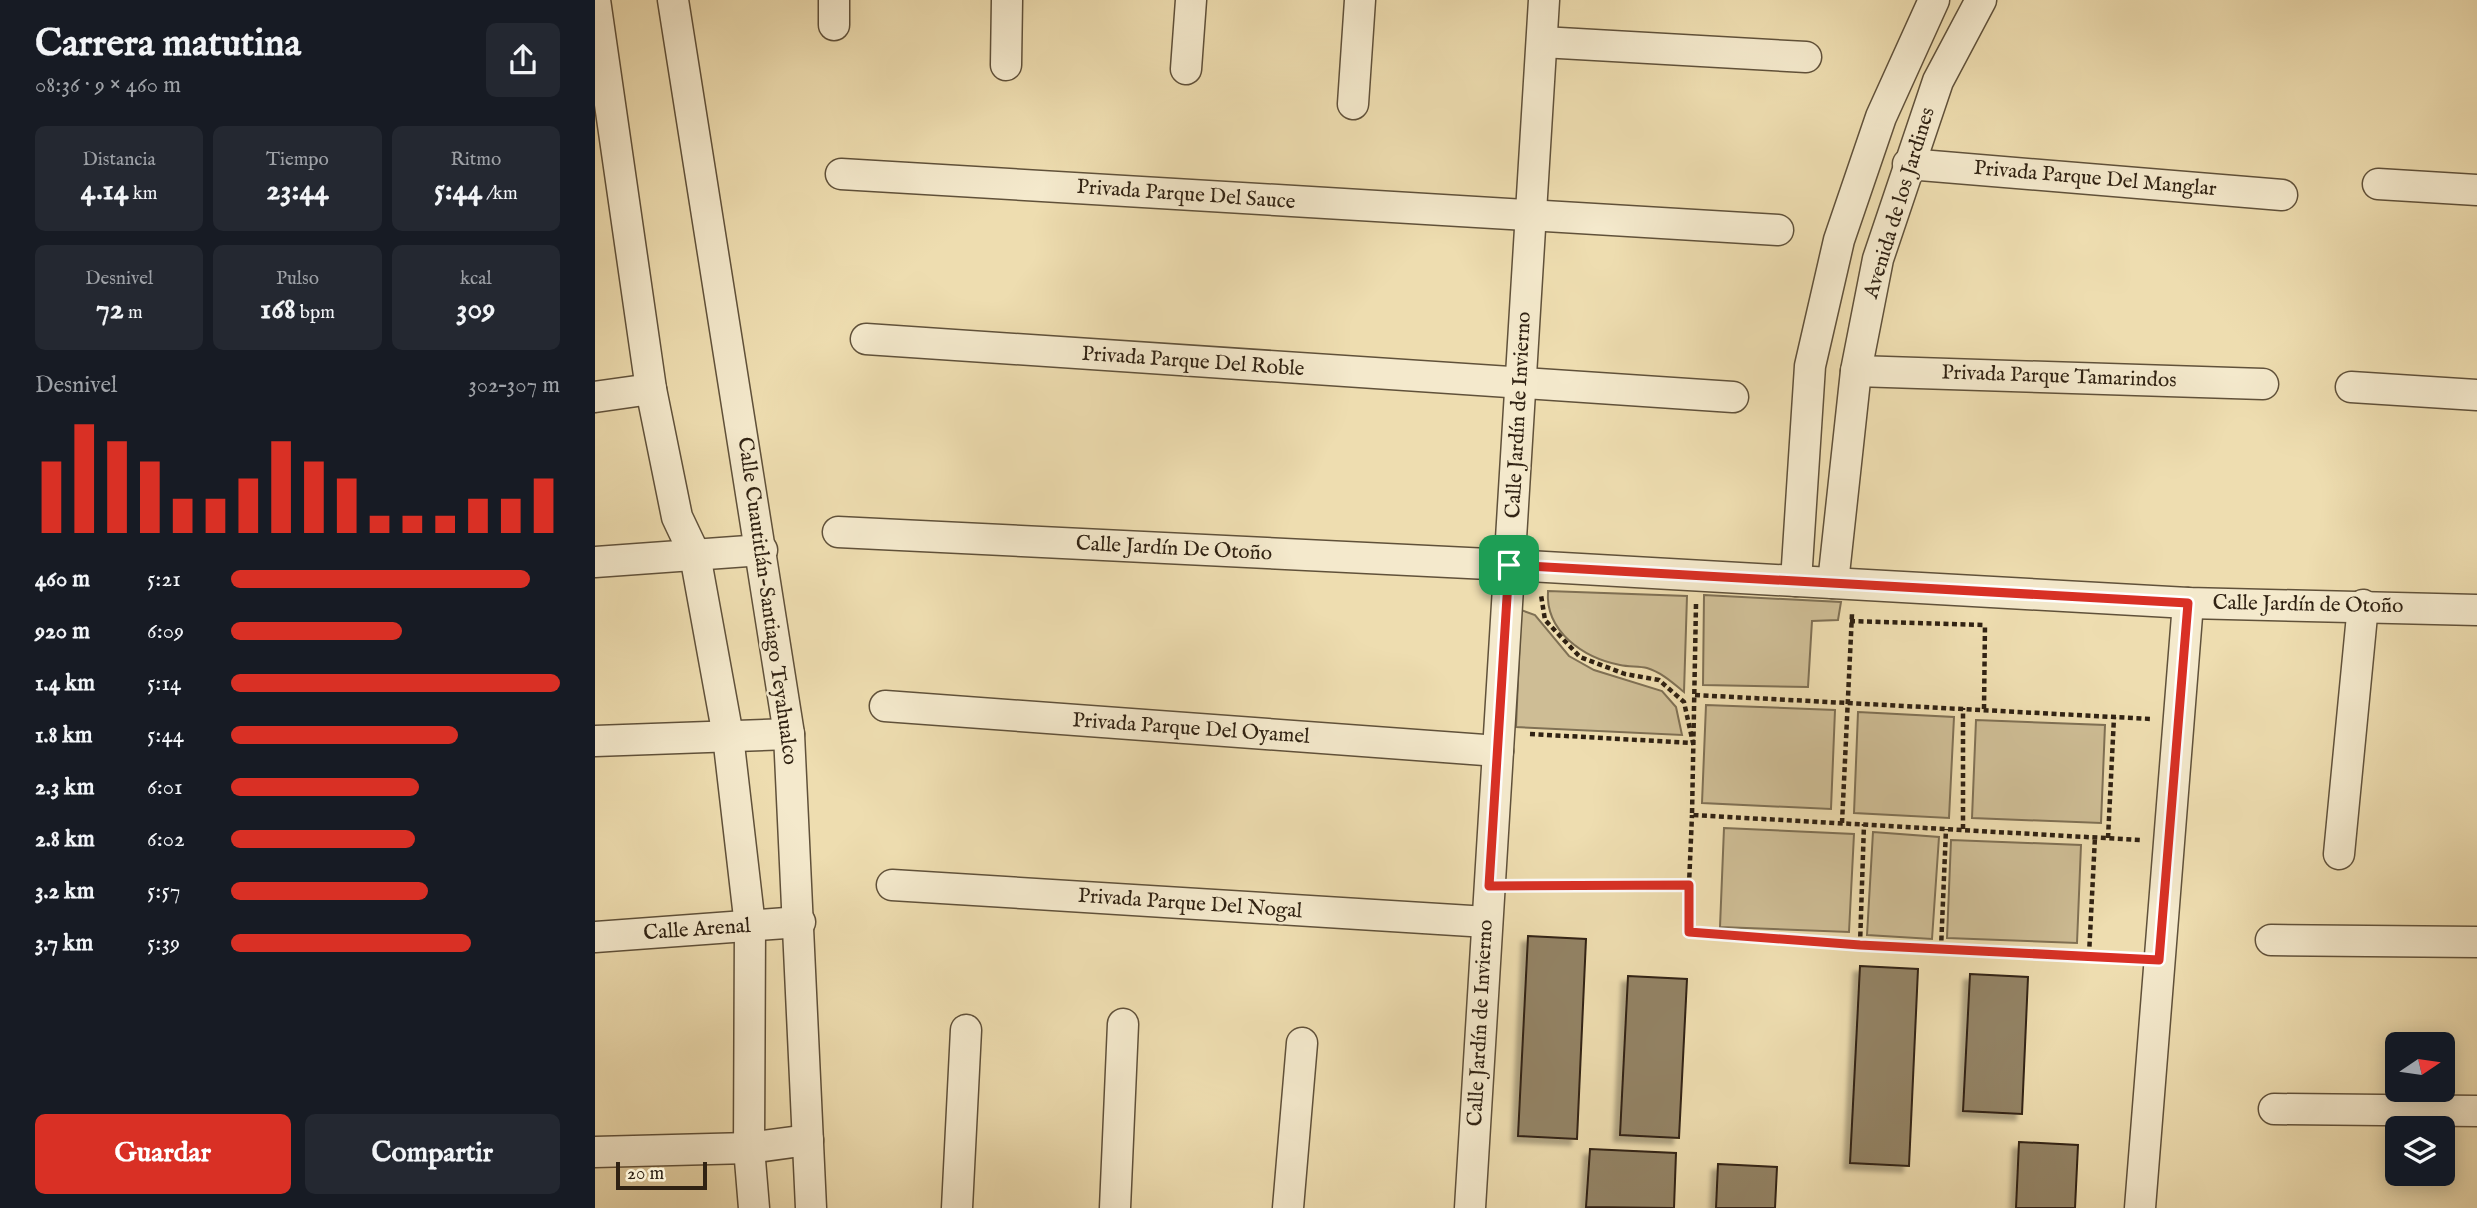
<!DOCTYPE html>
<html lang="es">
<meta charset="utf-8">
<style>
:root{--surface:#171b24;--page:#242831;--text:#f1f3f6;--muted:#9ea1a6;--accent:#d93025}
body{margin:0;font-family:"IM FELL English",serif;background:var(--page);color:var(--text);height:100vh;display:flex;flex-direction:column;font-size:26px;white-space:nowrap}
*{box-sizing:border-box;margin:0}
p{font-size:23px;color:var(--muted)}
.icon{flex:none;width:38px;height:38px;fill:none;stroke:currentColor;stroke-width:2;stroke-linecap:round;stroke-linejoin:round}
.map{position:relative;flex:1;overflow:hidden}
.drawer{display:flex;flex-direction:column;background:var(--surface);width:595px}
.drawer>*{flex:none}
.needle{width:46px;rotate:77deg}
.fabs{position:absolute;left:1790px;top:1032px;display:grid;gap:14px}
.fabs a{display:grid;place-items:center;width:70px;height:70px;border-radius:10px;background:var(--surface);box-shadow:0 4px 18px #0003;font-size:35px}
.scale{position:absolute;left:21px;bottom:18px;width:91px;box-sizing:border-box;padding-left:7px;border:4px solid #302213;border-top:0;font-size:19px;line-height:24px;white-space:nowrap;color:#302213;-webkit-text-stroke:5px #f4e9cc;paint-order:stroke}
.pin{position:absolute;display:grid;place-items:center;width:60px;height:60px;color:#fff;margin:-30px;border-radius:14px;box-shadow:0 4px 10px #0006}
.round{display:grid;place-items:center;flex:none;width:74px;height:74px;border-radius:10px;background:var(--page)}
.head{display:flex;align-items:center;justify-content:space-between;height:119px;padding:0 35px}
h1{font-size:38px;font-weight:700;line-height:52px}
.figures{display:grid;grid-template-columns:repeat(3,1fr);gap:10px;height:119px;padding:7px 35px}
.figures div{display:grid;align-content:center;border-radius:10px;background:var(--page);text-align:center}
.figures b{font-size:30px;font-weight:700}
.figures small{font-size:19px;font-weight:400}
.figures p{font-size:19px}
.chart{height:196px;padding:14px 35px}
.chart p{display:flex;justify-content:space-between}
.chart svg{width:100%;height:126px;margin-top:7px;stroke:var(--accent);stroke-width:6}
.primary-button{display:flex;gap:14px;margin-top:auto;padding:14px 35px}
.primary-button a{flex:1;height:80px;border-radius:10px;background:var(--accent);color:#fff;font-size:28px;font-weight:700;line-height:80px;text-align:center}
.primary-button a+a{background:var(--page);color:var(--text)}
ul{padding:0 35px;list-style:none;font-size:23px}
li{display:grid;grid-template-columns:112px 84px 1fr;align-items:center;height:52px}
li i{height:18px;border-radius:9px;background:var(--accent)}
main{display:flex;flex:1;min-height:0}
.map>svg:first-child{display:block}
.green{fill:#cebd95;stroke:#7f7054;stroke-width:2}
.building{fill:#938365;stroke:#302213;stroke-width:2;filter:url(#shadow)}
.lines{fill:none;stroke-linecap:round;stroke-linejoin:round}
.minor-casing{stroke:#60513a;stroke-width:33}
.path{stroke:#302213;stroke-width:4.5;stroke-dasharray:5 3.5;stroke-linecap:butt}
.minor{stroke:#f4e9cc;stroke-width:30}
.route-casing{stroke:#fff;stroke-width:14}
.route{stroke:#d93025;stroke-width:9}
.labels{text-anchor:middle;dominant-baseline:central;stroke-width:5;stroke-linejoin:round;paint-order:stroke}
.street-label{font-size:21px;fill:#302213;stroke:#f4e9cc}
</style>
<main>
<section class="drawer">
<div class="head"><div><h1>Carrera matutina</h1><p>08:36 · 9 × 460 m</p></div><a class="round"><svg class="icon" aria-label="share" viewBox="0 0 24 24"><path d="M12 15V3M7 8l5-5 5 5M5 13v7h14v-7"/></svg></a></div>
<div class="figures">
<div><p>Distancia</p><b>4.14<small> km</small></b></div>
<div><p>Tiempo</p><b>23:44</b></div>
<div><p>Ritmo</p><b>5:44<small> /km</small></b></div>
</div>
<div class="figures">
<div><p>Desnivel</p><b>72<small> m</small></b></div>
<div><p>Pulso</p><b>168<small> bpm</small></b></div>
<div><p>kcal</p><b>309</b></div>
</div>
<div class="chart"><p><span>Desnivel</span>302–307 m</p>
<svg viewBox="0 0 160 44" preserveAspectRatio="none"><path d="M5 44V19M15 44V6M25 44V12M35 44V19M45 44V32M55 44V32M65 44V25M75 44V12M85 44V19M95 44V25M105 44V38M115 44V38M125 44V38M135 44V32M145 44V32M155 44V25"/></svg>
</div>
<ul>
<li><b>460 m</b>5:21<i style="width:91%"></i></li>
<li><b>920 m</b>6:09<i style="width:52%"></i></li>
<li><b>1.4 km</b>5:14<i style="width:100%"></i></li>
<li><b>1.8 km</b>5:44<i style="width:69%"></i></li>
<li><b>2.3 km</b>6:01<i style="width:57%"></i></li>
<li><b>2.8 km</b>6:02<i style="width:56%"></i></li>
<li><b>3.2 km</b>5:57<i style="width:60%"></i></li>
<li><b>3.7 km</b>5:39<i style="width:73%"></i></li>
</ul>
<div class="primary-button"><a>Guardar</a><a>Compartir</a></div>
</section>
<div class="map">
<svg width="1882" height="1208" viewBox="0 0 1882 1208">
<defs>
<filter id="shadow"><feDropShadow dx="-6" dy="6" stdDeviation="2" flood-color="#0004"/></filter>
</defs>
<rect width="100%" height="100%" fill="#eeddb0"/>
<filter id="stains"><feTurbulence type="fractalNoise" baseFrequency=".00286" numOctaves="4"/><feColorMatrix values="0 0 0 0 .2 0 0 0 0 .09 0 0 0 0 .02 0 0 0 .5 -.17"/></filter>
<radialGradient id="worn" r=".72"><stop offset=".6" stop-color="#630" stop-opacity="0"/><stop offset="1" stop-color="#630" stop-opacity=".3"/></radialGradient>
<g class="green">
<path d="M953,591L1092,596L1089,692C1078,683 1066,672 1052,668C1044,666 1034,667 1025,665C989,658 950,632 953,591Z"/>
<path d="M1109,595L1246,602L1243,620L1217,621L1213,687L1108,685Z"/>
<path d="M926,610L940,615L974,656L999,670L1067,691L1081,707L1087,735L921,727Z"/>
<path d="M1111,705L1240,710L1236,809L1107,803Z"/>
<path d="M1263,712L1359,717L1354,818L1259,813Z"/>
<path d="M1381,720L1510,725L1506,823L1377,818Z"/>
<path d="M1129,828L1259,834L1254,932L1125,927Z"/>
<path d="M1278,832L1344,837L1337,939L1272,935Z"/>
<path d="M1356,840L1486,845L1482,943L1352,938Z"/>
</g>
<g class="building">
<path d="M933,936L991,939L982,1139L923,1136Z"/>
<path d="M1265,966L1323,969L1314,1166L1255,1163Z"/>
<path d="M1375,974L1433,977L1427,1114L1368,1111Z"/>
<path d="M1033,976L1092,979L1084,1138L1025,1135Z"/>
<path d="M1424,1142L1483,1145L1480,1208H1421Z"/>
<path d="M995,1149L1081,1153L1079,1208L991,1207Z"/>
<path d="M1123,1164L1182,1167L1180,1208H1121Z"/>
</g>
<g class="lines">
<g class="minor-casing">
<g id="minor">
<path d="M0,0L56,389L82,517L100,555L133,736L155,926L154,1148L159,1208"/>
<path d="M78,0L194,734L216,1208"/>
<path d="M239,25V0"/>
<path d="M947,42L1211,57"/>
<path d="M411,65L412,0"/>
<path d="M591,69L596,0"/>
<path d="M758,104L765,0"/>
<path d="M1313,164L1687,195"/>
<path d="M246,174L1183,230"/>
<path d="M1783,184L1882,190"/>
<path d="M271,339L1138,397"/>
<path d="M1261,371L1668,384"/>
<path d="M1756,387L1882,395"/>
<path d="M0,397L56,389"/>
<path d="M243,532L914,565L1593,603L1882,610"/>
<path d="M0,562L167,550"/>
<path d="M1201,581L1215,366L1244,240L1286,117L1339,0"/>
<path d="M1238,583L1261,371L1283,259L1343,81L1386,0"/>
<path d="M290,706L903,751"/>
<path d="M0,741L194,734"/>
<path d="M1744,854L1768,605"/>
<path d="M297,885L892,922"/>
<path d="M0,937L205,922"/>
<path d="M1676,940L1882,942"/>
<path d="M1679,1109L1882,1111"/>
<path d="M0,1152L154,1148L213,1140"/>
<path d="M362,1208L371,1030"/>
<path d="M520,1208L528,1024"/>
<path d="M693,1208L707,1043"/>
<path d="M875,1208L949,0"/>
<path d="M1545,1208L1593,603"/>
</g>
</g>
<g class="path">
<path d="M1101,604L1097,815L1545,840"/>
<path d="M1255,621L1390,625"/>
<path d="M1100,695L1557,719"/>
<path d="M1389,709L1390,624"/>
<path d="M935,734L1098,743L1089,702L1064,680L1030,674L985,657L950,620L946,595"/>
<path d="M1247,823L1257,614"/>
<path d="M1368,829V708"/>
<path d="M1513,838L1519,717"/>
<path d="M1094,885V932L1265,945L1535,958"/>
<path d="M923,886L1094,885L1097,815"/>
<path d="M1265,945L1269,824"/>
<path d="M1346,949L1351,829"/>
<path d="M1494,955L1500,837"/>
</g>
<use href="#minor" class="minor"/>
</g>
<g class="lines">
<g class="route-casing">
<path id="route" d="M914,565L1593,603L1564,960L1265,945L1094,932V885L894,886Z"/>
</g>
<use href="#route" class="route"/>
</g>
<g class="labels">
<g class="street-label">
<text transform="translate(1500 179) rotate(5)">Privada Parque Del Manglar</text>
<text transform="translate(591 195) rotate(4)">Privada Parque Del Sauce</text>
<text transform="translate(1305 203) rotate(-73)">Avenida de los Jardines</text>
<text transform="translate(598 362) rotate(4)">Privada Parque Del Roble</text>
<text transform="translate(1464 377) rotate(2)">Privada Parque Tamarindos</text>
<text transform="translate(924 415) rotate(-87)">Calle Jardín de Invierno</text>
<text transform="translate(579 549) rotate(3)">Calle Jardín De Otoño</text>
<text transform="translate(172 601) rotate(82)">Calle Cuautitlán-Santiago Teyahualco</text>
<text transform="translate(1713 605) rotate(1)">Calle Jardín de Otoño</text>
<text transform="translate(596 729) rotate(4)">Privada Parque Del Oyamel</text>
<text transform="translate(595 904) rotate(4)">Privada Parque Del Nogal</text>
<text transform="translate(102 930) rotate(-4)">Calle Arenal</text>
<text transform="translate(886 1023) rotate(-87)">Calle Jardín de Invierno</text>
</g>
</g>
<rect width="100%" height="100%" filter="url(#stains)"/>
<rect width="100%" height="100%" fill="url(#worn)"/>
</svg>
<div class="fabs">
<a><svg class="needle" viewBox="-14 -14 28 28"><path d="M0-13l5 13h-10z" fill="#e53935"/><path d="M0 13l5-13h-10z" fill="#9ea1a6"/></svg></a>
<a><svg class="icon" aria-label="layers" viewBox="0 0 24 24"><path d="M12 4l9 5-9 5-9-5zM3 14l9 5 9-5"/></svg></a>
</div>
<div class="scale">20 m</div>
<div class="pin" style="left:914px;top:565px;background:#1e9e55"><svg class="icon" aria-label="arrive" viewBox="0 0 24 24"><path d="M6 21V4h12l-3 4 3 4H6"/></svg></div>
</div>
</main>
